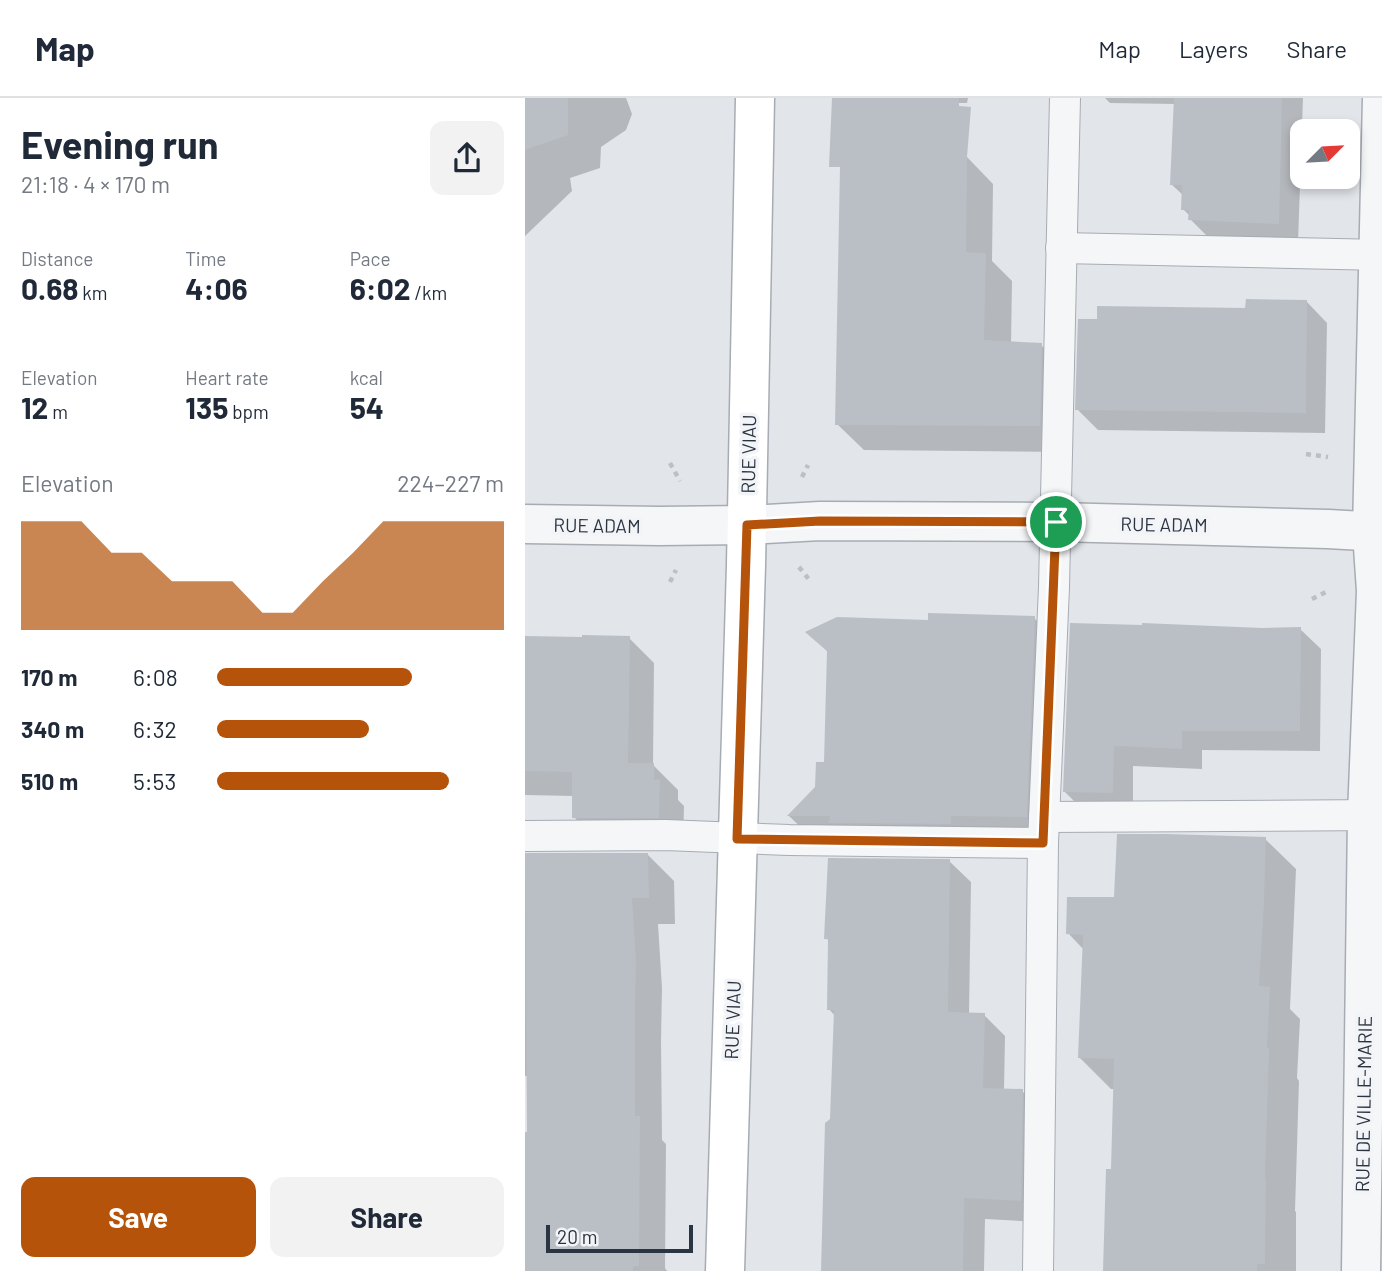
<!DOCTYPE html>
<meta charset="utf-8">
<style>
:root{--surface:#fff;--page:#f2f2f3;--text:#1f2937;--muted:#747a83;--line:#e0e1e3;--accent:#b45309}
body{margin:0;font-family:Barlow,sans-serif;background:var(--page);color:var(--text);height:100vh;display:flex;flex-direction:column;font-size:26px;white-space:nowrap}
*{box-sizing:border-box;margin:0}
p{font-size:23px;color:var(--muted)}
.icon{flex:none;width:38px;height:38px;fill:none;stroke:currentColor;stroke-width:2;stroke-linecap:round;stroke-linejoin:round}
.map{position:relative;flex:1;overflow:hidden}
.details{display:flex;flex-direction:column;background:var(--surface);width:525px}
.details>*{flex:none}
.needle{width:46px;rotate:66deg}
.controls{position:absolute;left:765px;top:21px;display:grid;gap:14px}
.controls a{display:grid;place-items:center;width:70px;height:70px;border-radius:14px;background:var(--surface);box-shadow:0 4px 10px #0003;font-size:35px}
.scale{position:absolute;left:21px;bottom:18px;width:147px;box-sizing:border-box;padding-left:7px;border:4px solid #2b3441;border-top:0;font-size:19px;line-height:24px;white-space:nowrap;color:#2b3441;-webkit-text-stroke:5px #f2f4f7;paint-order:stroke}
.pin{position:absolute;display:grid;place-items:center;width:60px;height:60px;color:#fff;margin:-30px;border:4px solid #fff;border-radius:50%;box-shadow:0 2px 7px #0007}
.round{display:grid;place-items:center;flex:none;width:74px;height:74px;border-radius:14px;background:var(--page)}
.headline{display:flex;align-items:center;justify-content:space-between;height:119px;padding:0 21px}
h1{font-size:38px;font-weight:700;line-height:52px}
.figures{display:grid;grid-template-columns:repeat(3,1fr);gap:10px;height:119px;padding:7px 21px}
.figures div{display:grid;align-content:center}
.figures b{font-size:30px;font-weight:700}
.figures small{font-size:19px;font-weight:400}
.figures p{font-size:19px}
.chart{height:196px;padding:14px 21px}
.chart p{display:flex;justify-content:space-between}
.chart svg{width:100%;height:126px;margin-top:7px;fill:var(--accent);opacity:.7}
.primary-button{display:flex;gap:14px;margin-top:auto;padding:14px 21px}
.primary-button a{flex:1;height:80px;border-radius:14px;background:var(--accent);color:#fff;font-size:28px;font-weight:700;line-height:80px;text-align:center}
.primary-button a+a{background:var(--page);color:var(--text)}
ul{padding:0 21px;list-style:none;font-size:23px}
li{display:grid;grid-template-columns:112px 84px 1fr;align-items:center;height:52px}
li i{height:18px;border-radius:9px;background:var(--accent)}
header{display:flex;align-items:center;gap:42px;box-sizing:border-box;height:98px;padding:0 35px;background:var(--surface);border-bottom:2px solid var(--line)}
header strong{font-size:33px}
nav{display:flex;gap:38px;margin-inline-start:auto;font-size:24px}
main{display:flex;flex:1;min-height:0}
.map>svg:first-child{display:block}
.shadow{fill:#0003}
.building{fill:#babfc6}
.lines{fill:none;stroke-linecap:round;stroke-linejoin:round}
.service-casing{stroke:#a7acb4;stroke-width:32}
.minor-casing{stroke:#a7acb4;stroke-width:41}
.secondary-casing{stroke:#a7acb4;stroke-width:41}
.path{stroke:#bcc0c5;stroke-width:4.5;stroke-dasharray:5 5;stroke-linecap:butt}
.service{stroke:#f5f6f8;stroke-width:30}
.minor{stroke:#f5f6f8;stroke-width:38}
.secondary{stroke:#fff;stroke-width:38}
.route-casing{stroke:#fff;stroke-width:14}
.route{stroke:#b45309;stroke-width:9}
.labels{text-anchor:middle;dominant-baseline:central;stroke-width:7;stroke-linejoin:round;paint-order:stroke}
.street-label{font-size:19px;fill:#2b3441;stroke:#f2f4f7}
</style>
<header>
<strong>Map</strong>
<nav><a>Map</a><a>Layers</a><a>Share</a></nav>
</header>
<main>
<section class="details">
<div class="headline"><div><h1>Evening run</h1><p>21:18 · 4 × 170 m</p></div><a class="round"><svg class="icon" aria-label="share" viewBox="0 0 24 24"><path d="M12 15V3M7 8l5-5 5 5M5 13v7h14v-7"/></svg></a></div>
<div class="figures">
<div><p>Distance</p><b>0.68<small> km</small></b></div>
<div><p>Time</p><b>4:06</b></div>
<div><p>Pace</p><b>6:02<small> /km</small></b></div>
</div>
<div class="figures">
<div><p>Elevation</p><b>12<small> m</small></b></div>
<div><p>Heart rate</p><b>135<small> bpm</small></b></div>
<div><p>kcal</p><b>54</b></div>
</div>
<div class="chart"><p><span>Elevation</span>224–227 m</p>
<svg viewBox="0 0 160 44" preserveAspectRatio="none"><path d="M0 44V6L10 6L20 6L30 17L40 17L50 27L60 27L70 27L80 38L90 38L100 27L110 17L120 6L130 6L140 6L150 6L160 6V44z"/></svg>
</div>
<ul>
<li><b>170 m</b>6:08<i style="width:68%"></i></li>
<li><b>340 m</b>6:32<i style="width:53%"></i></li>
<li><b>510 m</b>5:53<i style="width:81%"></i></li>
</ul>
<div class="primary-button"><a>Save</a><a>Share</a></div>
</section>
<div class="map">
<svg width="857" height="1173" viewBox="0 0 857 1173">
<rect width="100%" height="100%" fill="#e2e5ea"/>
<g class="shadow">
<path d="M0,0H101L107,16L101,32L76,49L75,70L45,80L47,93L0,138Z"/>
<path d="M328,0H443L442,5L332,4Z"/>
<path d="M580,0H778L773,145L685,141L665,121V118L658,111L659,98L646,86L650,6L585,5Z"/>
<path d="M442,59L468,86L467,163L487,183L486,246L516,247L543,274L541,354L339,352L312,326Z"/>
<path d="M782,204L802,225L800,335L573,332L552,311L722,212Z"/>
<path d="M509,520L533,544L525,743L288,741L264,718L292,690L301,666L304,555L283,534L404,524Z"/>
<path d="M547,527L737,532L775,531L796,551L795,653L677,652V671L608,668V715L560,714L539,693Z"/>
<path d="M0,540H104L129,565L128,667L153,692V702L159,708L158,744L74,745L49,719V698L0,697Z"/>
<path d="M740,741L771,771L765,911L775,921L772,980L774,983L770,1113L771,1114V1173H580L588,1073L590,991H586L555,960L559,852L543,835L591,800Z"/>
<path d="M122,756L149,783L150,826H133L137,890L136,943L137,1042L141,1046L140,1170L142,1173H0V1036H3V978H0V757Z"/>
<path d="M424,763L446,784L444,917H459L480,938L479,992L497,993L518,1014L517,1124L460,1121L459,1173H298L307,1022L310,918L304,911L305,844L301,840Z"/>
</g>
<g class="building">
<path d="M0,0H43V37L0,52Z"/>
<path d="M307,0H434V8L446,9L442,59L441,154L461,155L459,242L517,245L515,328L310,327L315,69H304Z"/>
<path d="M649,0H757L754,126L663,122L664,112H656L657,87H645Z"/>
<path d="M721,201L782,202L781,315L550,312L553,221H572V208L720,210Z"/>
<path d="M403,515L510,518L502,719L426,718V726L304,725L305,718H262L290,689L291,664H299L302,553L280,534L312,519L403,522Z"/>
<path d="M545,525L617,527V525L737,530L776,529L775,633H657V651L589,648L588,695L538,694Z"/>
<path d="M57,537L105,538L103,665H129V682L135,681L134,720H47V674L0,673V538L57,539Z"/>
<path d="M592,736H642L741,739L739,804L734,888L745,889L742,950H744L740,1081H741L740,1166H732V1173H578L581,1071H586L589,961L553,960L558,837L541,836L542,799H589Z"/>
<path d="M0,755H123L124,800H107L111,862L110,916V1018H115L114,1168H108V1173H0V1034H2Z"/>
<path d="M303,760L425,761L423,914L460,915L458,990L498,991L496,1103L439,1100L438,1173H296L300,1025L305,1021L309,912H302L303,841H299Z"/>
</g>
<g class="lines">
<g class="service-casing">
<g id="service">
<path d="M536,150L857,157"/>
<path d="M519,719L857,717"/>
<path d="M0,738L141,737L264,742L518,745"/>
<path d="M513,1173L518,745L529,489L540,0"/>
</g>
</g>
<g class="minor-casing">
<g id="minor">
<path d="M0,426L134,428L222,427L295,423L531,424L803,431L857,434"/>
<path d="M836,1173L842,717L851,493L847,434L857,0"/>
</g>
</g>
<g class="secondary-casing">
<path id="secondary" d="M200,1173L221,467L230,0"/>
</g>
<g class="path">
<path d="M781,356L803,359"/>
<path d="M145,365L155,383"/>
<path d="M277,379L283,367"/>
<path d="M274,469L286,484"/>
<path d="M145,484L151,472"/>
<path d="M787,501L803,493"/>
</g>
<use href="#service" class="service"/>
<use href="#minor" class="minor"/>
<use href="#secondary" class="secondary"/>
</g>
<g class="lines">
<g class="route-casing">
<path id="route" d="M295,423L531,424L518,745L212,741L222,427Z"/>
</g>
<use href="#route" class="route"/>
</g>
<g class="labels">
<g class="street-label">
<text transform="translate(223 356) rotate(-89)">RUE VIAU</text>
<text transform="translate(639 426) rotate(1)">RUE ADAM</text>
<text transform="translate(72 427) rotate(1)">RUE ADAM</text>
<text transform="translate(207 922) rotate(-88)">RUE VIAU</text>
<text transform="translate(838 1006) rotate(-89)">RUE DE VILLE-MARIE</text>
</g>
</g>
</svg>
<div class="controls">
<a><svg class="needle" viewBox="-14 -14 28 28"><path d="M0-13l5 13h-10z" fill="#e53935"/><path d="M0 13l5-13h-10z" fill="#747a83"/></svg></a>
</div>
<div class="scale">20 m</div>
<div class="pin" style="left:531px;top:424px;background:#1e9e55"><svg class="icon" aria-label="arrive" viewBox="0 0 24 24"><path d="M6 21V4h12l-3 4 3 4H6"/></svg></div>
</div>
</main>
